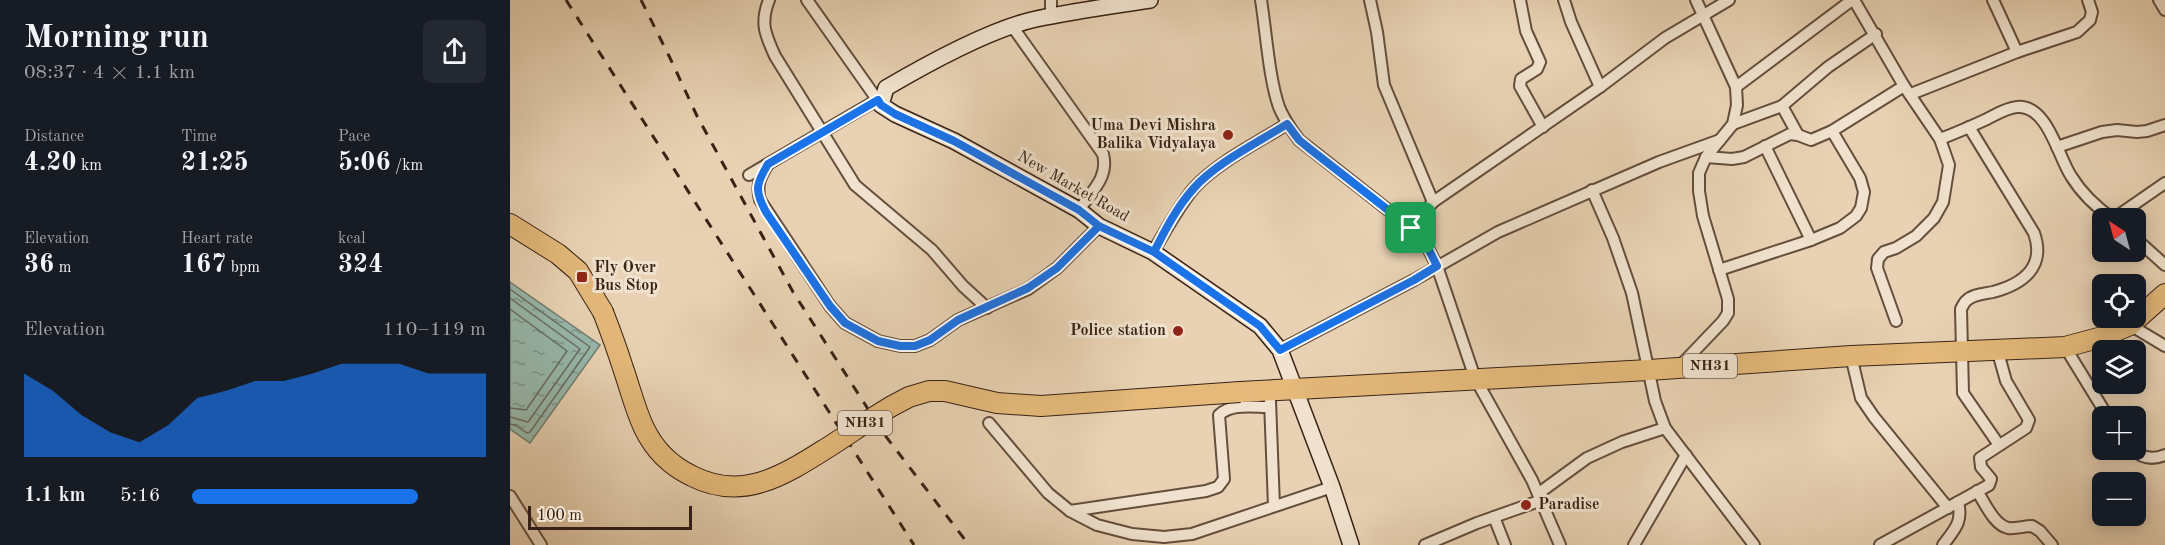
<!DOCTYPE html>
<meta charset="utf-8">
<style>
:root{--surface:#171b24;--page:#242831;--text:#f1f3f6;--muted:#9ea1a6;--accent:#1a73e8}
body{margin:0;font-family:"Old Standard TT",serif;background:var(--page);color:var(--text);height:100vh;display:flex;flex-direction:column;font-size:22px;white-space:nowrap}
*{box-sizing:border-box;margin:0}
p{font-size:20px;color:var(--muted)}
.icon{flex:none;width:33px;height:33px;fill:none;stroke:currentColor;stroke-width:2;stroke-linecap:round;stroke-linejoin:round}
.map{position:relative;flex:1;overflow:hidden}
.panel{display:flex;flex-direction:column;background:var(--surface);width:510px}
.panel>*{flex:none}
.needle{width:39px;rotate:324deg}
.buttons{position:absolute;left:1582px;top:208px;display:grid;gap:12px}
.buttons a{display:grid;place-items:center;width:54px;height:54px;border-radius:9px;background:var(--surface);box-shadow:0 3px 15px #0003;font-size:30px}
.scale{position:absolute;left:18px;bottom:15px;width:164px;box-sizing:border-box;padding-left:6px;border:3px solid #382215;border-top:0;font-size:16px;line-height:21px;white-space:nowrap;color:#382215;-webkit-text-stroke:4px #f0e2ce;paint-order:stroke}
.pin{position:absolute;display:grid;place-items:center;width:51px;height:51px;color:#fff;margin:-26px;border-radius:12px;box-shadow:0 3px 9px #0006}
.round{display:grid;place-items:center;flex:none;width:63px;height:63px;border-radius:9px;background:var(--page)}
.headline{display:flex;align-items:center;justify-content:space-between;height:102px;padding:0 24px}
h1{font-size:33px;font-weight:700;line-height:45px}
.figures{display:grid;grid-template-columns:repeat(3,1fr);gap:9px;height:102px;padding:6px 24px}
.figures div{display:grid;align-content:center}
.figures b{font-size:26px;font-weight:700}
.figures small{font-size:16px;font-weight:400}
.figures p{font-size:16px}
.chart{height:168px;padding:12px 24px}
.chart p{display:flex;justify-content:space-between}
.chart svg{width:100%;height:108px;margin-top:6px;fill:var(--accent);opacity:.7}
ul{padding:0 24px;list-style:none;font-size:20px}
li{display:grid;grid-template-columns:96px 72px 1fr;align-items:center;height:45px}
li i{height:15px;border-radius:8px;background:var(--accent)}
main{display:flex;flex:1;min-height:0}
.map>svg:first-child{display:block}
.water{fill:url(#water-ripples);stroke:#717c70;stroke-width:1.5}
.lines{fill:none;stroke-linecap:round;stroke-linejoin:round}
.shore{stroke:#686d60;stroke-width:1.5}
.street-casing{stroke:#644e3c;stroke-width:14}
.secondary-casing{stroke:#382215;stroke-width:18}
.highway-casing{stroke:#382215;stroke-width:22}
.street{stroke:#f0e2ce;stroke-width:10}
.secondary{stroke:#f0e2ce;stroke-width:15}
.highway{stroke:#e4b97a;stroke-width:20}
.rail{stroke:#382215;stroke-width:3;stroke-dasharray:10 10;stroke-linecap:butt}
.highway-bridge-casing{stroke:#382215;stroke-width:22;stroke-linecap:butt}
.highway-bridge{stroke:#e4b97a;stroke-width:20}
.route-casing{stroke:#fff;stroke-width:12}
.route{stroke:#1a73e8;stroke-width:8}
.poi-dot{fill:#8f2418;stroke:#f0e2ce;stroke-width:2}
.labels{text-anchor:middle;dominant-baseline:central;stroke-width:6;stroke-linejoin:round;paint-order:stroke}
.shield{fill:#f0e2ce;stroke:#6f5c4c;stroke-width:1.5}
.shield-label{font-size:15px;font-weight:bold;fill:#382215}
.poi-label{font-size:16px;font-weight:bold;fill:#382215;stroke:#f0e2ce;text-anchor:end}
.street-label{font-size:16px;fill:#382215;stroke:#f0e2ce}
</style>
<main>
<section class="panel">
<div class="headline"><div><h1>Morning run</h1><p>08:37 · 4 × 1.1 km</p></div><a class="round"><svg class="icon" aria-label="share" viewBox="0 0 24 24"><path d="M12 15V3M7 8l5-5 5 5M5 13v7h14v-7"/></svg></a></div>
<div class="figures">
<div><p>Distance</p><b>4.20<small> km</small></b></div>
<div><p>Time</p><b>21:25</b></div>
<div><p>Pace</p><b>5:06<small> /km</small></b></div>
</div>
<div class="figures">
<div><p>Elevation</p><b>36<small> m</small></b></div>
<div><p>Heart rate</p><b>167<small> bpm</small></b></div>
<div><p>kcal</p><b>324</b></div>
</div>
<div class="chart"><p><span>Elevation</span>110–119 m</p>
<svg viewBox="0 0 160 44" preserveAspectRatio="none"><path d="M0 44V10L10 17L20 27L30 34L40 38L50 31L60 20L70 17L80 13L90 13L100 10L110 6L120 6L130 6L140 10L150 10L160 10V44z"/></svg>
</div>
<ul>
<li><b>1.1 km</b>5:16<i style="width:77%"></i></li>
</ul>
</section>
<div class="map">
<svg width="1655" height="545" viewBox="0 0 1655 545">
<defs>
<pattern id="water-ripples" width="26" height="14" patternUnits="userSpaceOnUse" patternTransform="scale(1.5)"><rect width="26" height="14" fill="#97b8ac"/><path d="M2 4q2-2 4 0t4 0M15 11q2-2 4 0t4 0" fill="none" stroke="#7c958b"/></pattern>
</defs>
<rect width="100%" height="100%" fill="#e8d2b3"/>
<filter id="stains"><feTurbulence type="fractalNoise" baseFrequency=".00333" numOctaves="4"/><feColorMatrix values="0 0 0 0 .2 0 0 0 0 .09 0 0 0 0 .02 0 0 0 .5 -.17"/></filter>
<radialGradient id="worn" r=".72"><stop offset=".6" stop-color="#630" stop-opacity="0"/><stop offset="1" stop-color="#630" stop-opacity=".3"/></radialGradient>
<path class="water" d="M0,282L90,345L20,443L0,429Z"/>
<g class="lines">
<g class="shore">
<path d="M0,289L80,347L20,432L17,433L5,425L0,424"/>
<path d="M0,298L70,349L18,422L0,417"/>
<path d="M0,309L57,351L16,410L0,408"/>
</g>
<g class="street-casing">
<g id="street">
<path d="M259,0C250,23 255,34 265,56L345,185L422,250L453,286L477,308"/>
<path d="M297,0L371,105"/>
<path d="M751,0C756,31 759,79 769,107C774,120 781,129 789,140L901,228L915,242L927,266L965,378L1022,480L1050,545"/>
<path d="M860,0L867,32L874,85L923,202"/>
<path d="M1010,0L1016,31L1030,62L1027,69L1011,79L1010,86L1033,127"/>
<path d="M1054,0L1061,22L1090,87"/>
<path d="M1344,0L1394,86L1430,139L1439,165L1433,202L1424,218L1406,236L1386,248L1374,252L1368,259L1367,268L1386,321"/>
<path d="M1483,0L1507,52"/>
<path d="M1649,0L1655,10"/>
<path d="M541,17V0"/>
<path d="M502,26L593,154C599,177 582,191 569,210"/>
<path d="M1226,87L1342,0"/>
<path d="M1401,94L1507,52L1567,32L1580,20L1582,12L1578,0"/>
<path d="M1272,106L1288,135"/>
<path d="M1223,124L1272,106L1318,67L1366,34"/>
<path d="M1459,127L1524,233C1536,267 1513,284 1483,292C1474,294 1463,294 1456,301C1455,302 1452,307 1451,309L1453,393L1489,445"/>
<path d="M1430,139C1446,133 1462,126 1477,119C1487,114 1496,108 1507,107C1537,104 1548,156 1561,176C1572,194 1586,207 1603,219"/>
<path d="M1255,146L1301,240"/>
<path d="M1547,147L1592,132L1607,130L1627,132L1637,131L1655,125"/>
<path d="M1196,157L1222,159L1234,157L1280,134L1288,135L1301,140L1322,131L1394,86"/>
<path d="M258,164C250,177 246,185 250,200L320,306L335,323L368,341L390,346H405L420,340L448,320L518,289L547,268L589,226"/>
<path d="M239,175L367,100"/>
<path d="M1082,190L1103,238L1122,293L1145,401L1155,428L1244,545"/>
<path d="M1603,219L1655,183"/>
<path d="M901,228L923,202L1090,87L1155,38L1219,0"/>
<path d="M1626,239L1655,265"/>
<path d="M643,252C656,230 668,207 684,188C706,163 749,142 777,124"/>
<path d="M1209,270L1301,240L1330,228L1346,216L1351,208L1354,192L1350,178L1322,131"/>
<path d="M1620,325L1655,346"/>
<path d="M1555,347L1598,417"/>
<path d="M770,350L904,280L988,232L1149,162L1210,140"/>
<path d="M1341,356L1351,398L1364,417L1438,508"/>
<path d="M1169,367L1213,321L1218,313V299L1193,216L1189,191V173L1196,157L1223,124L1227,105L1226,87L1186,0"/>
<path d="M760,401L764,506"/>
<path d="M479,423L538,493L560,511L587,525L622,534L654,537L682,534L822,487"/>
<path d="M1623,450C1632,458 1643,460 1655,455"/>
<path d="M1467,491C1475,503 1484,525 1498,528C1506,529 1514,526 1522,526L1530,531L1542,545"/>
<path d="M1029,493L1077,458L1112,442L1155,428"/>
<path d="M0,496L31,545"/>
<path d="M560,511L696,491L708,487L714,479L709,415C721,403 743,407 759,407"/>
<path d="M984,517L995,545"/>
<path d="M915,545L967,523L1032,500"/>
<path d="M1124,545L1176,455"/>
<path d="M1370,545L1479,485L1481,479L1471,467L1470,458L1516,428L1519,420L1496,381L1487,349"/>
<path d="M1433,545C1445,529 1453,522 1448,502"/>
</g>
</g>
<g class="secondary-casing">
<path id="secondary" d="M640,0C602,6 564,11 526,19C480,29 417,64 376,88L371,105L385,114L444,141L569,210L589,226L643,252L750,326L770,350L822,487L841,545"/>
</g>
<g class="highway-casing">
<g id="highway">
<path d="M0,224L48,254L68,271L93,312"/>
<path d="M730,392L1139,370L1341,356L1555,347L1592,337L1620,325L1655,294"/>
</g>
</g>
<use href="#street" class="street"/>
<use href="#secondary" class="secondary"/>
<use href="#highway" class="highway"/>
<g class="rail">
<path d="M56,0L404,545"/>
<path d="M131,0L160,58L187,116L283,292L374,434L459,545"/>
</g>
<g class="highway-bridge-casing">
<path id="highway-bridge" d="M93,312C100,330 107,349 113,368C120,388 125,409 134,428C144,449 161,466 182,476C233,502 274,475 317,448C339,434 360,419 382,406L399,397L419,391H435L487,403L531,406L730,392"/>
</g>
<use href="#highway-bridge" class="highway-bridge"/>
</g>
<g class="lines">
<g class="route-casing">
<path id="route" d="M901,228L800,149L789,140L777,124C749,142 706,163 684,188C667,207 655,230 644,252L589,226L569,210L444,141L385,114L371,105L368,100L258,164C246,184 244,190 256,212L320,306L335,323L368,341L390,346H405L420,340L448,320L518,288L547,268L589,226L644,252L750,326L770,350L904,280L927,266L915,242L901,228"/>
</g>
<use href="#route" class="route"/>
</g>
<g class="poi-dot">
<circle cx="718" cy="135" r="6"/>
<rect x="66" y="271" width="12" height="12" rx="3"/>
<circle cx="668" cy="331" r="6"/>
<circle cx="1016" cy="505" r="6"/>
</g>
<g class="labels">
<g class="shield">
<rect x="1173" y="354" width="54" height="24" rx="4.5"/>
<rect x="328" y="411" width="54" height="24" rx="4.5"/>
</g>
<g class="shield-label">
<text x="1200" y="366">NH31</text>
<text x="355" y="423">NH31</text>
</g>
<g class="poi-label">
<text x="706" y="126">Uma Devi Mishra<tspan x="706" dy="18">Balika Vidyalaya</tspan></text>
<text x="84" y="268" text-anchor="start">Fly Over<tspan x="84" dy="18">Bus Stop</tspan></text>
<text x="656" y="331">Police station</text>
<text x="1028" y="505" text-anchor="start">Paradise</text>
</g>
<g class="street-label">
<text transform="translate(563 187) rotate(30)">New Market Road</text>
</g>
</g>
<rect width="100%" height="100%" filter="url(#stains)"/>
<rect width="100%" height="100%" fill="url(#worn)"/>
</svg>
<div class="buttons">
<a><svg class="needle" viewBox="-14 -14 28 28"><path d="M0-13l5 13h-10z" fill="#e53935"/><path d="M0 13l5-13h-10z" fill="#9ea1a6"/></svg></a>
<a><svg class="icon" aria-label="locate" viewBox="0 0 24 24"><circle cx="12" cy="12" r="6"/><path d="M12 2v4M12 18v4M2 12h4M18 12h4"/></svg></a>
<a><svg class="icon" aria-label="layers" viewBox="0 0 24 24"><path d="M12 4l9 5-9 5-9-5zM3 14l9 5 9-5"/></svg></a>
<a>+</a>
<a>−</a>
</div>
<div class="scale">100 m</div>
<div class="pin" style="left:901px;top:228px;background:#1e9e55"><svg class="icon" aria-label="arrive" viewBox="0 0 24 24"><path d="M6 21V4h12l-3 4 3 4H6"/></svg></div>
</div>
</main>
